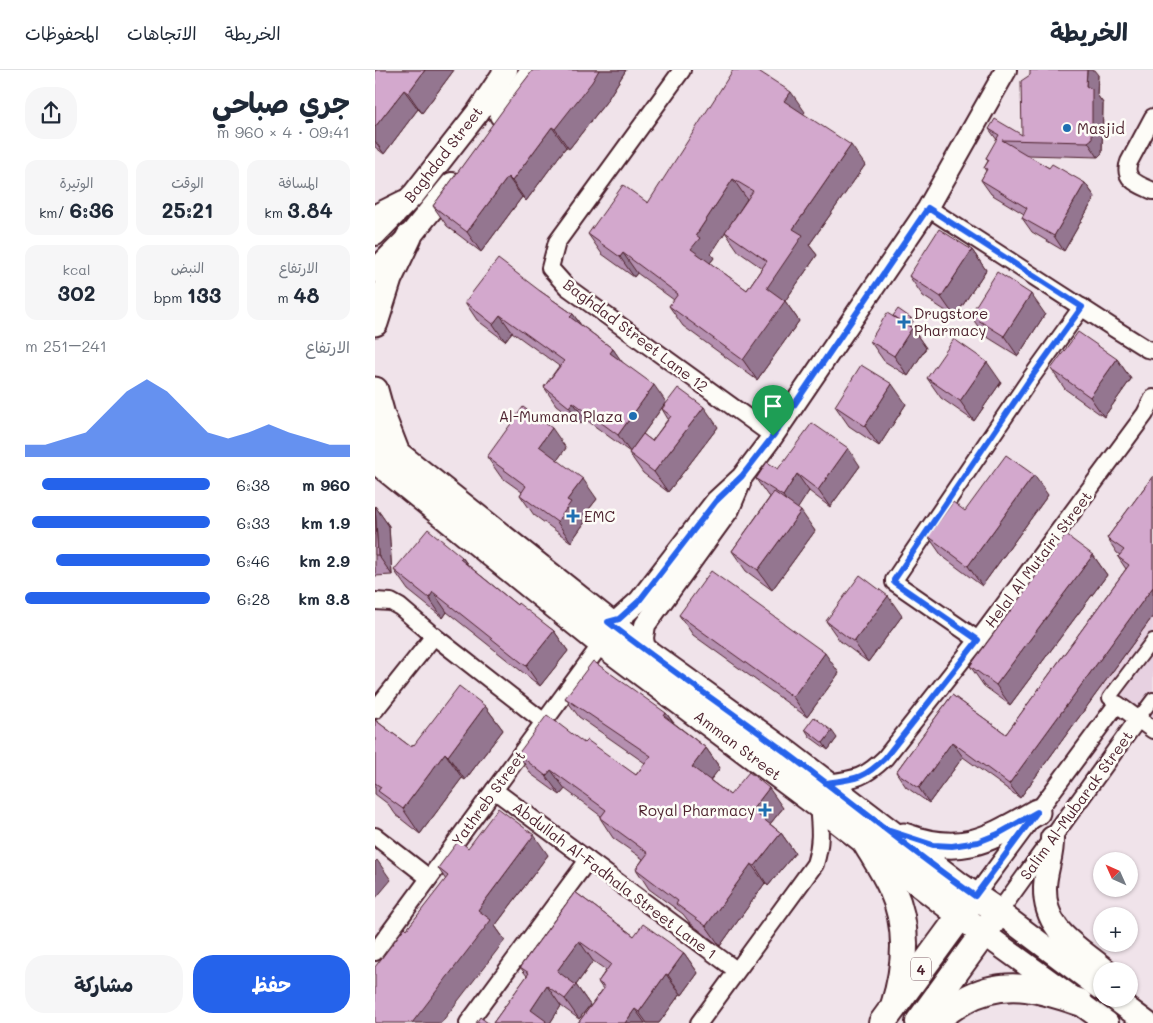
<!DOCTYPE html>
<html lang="ar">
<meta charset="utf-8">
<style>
:root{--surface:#fff;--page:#f6f6f7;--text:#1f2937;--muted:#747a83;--line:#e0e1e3;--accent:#2563eb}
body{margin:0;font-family:Mali,"Playpen Sans Arabic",sans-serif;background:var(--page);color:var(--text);direction:rtl;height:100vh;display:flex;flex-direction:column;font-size:19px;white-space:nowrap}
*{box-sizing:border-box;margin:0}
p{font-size:16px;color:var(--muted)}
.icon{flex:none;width:28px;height:28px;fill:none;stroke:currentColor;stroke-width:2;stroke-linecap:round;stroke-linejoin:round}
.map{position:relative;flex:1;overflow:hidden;direction:ltr}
.details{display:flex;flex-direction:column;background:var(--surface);width:375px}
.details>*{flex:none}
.needle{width:32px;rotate:315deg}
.controls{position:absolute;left:718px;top:782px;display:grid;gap:10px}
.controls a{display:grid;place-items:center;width:45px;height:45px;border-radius:50%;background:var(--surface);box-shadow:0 1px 4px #0004;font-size:25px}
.pin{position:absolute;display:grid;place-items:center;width:42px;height:42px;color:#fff;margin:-51px -21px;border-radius:50% 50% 50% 0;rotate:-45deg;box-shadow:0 0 5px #0007}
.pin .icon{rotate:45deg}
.round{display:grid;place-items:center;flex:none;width:52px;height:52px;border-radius:20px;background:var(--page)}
.headline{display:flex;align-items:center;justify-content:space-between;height:85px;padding:0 25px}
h1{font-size:28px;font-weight:700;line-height:38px}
.figures{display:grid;grid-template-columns:repeat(3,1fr);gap:8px;height:85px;padding:5px 25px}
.figures div{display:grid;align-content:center;border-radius:12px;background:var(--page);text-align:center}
.figures b{font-size:21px;font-weight:700}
.figures small{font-size:14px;font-weight:400}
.figures p{font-size:14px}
.chart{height:140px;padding:10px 25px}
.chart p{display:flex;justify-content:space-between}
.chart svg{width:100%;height:90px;margin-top:5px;fill:var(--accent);opacity:.7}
.cta{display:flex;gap:10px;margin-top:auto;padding:10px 25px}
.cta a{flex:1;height:58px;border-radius:20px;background:var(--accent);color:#fff;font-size:20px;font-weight:700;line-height:58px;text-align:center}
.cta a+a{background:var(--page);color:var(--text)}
ul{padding:0 25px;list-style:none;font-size:16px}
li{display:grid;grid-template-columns:80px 60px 1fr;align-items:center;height:38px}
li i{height:12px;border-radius:6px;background:var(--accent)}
header{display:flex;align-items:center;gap:30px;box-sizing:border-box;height:70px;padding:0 25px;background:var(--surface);border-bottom:1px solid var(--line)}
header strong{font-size:24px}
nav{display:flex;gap:28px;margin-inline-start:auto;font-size:18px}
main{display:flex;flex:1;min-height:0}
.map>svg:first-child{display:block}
.built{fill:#e7d1e1}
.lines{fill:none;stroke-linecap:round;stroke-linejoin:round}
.pedestrian-casing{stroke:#4a1f2b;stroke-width:16}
.minor-casing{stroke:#4a1f2b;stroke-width:20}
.tertiary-casing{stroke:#4a1f2b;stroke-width:24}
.secondary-casing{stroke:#4a1f2b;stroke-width:26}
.primary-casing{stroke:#4a1f2b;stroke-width:29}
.trunk-casing{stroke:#4a1f2b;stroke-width:30}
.pedestrian{stroke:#fdfcf7;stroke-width:12}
.minor{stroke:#fdfcf7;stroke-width:16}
.tertiary{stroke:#fdfcf7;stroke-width:20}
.secondary{stroke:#fdfcf7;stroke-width:22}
.primary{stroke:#fdfcf7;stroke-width:25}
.trunk{stroke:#fdfcf7;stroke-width:26}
.wall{fill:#b590b0;stroke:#4a1f2b;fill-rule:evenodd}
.shaded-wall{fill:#947690;stroke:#4a1f2b}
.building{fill:#d3a8cd;stroke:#4a1f2b;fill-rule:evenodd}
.route-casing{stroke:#fff;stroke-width:10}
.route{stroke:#2563eb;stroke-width:6}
.poi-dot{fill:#1f6fb2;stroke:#fdfcf7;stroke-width:2}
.labels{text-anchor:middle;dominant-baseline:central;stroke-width:5;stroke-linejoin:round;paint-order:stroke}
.shield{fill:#fdfcf7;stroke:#806168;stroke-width:1}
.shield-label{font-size:14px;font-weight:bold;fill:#4a1f2b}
.poi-label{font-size:15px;fill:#4a1f2b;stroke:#fdfcf7;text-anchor:start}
.street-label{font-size:15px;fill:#4a1f2b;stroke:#fdfcf7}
</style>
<header>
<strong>الخريطة</strong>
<nav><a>الخريطة</a><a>الاتجاهات</a><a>المحفوظات</a></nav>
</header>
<main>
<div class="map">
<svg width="778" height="953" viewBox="0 0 778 953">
<rect width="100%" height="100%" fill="#f0e3ea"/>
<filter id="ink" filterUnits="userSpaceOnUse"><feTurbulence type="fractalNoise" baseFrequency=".02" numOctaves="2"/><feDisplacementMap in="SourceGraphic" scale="10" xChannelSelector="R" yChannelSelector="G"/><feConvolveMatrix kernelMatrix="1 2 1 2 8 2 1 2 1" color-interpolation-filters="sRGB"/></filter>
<g filter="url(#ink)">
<path class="built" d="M778,546V660L723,620Z"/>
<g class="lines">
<g class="pedestrian-casing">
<g id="pedestrian">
<path d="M742,634L734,628L778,570"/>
<path d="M763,649L778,629"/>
</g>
</g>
<g class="minor-casing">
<g id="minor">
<path d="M307,0L182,172L175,198L192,217L398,366"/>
<path d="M778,47L754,92C747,110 765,115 778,121"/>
<path d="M553,138L740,259L772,279L778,280"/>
<path d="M0,143L28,129"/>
<path d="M0,531L16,532L25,537L59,566L169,652"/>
<path d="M603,570L519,512V510L653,312L707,237"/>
<path d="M0,640L59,566"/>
<path d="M451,713C480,709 488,709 510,688L603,570L770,344L778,328"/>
<path d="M119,720L361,900"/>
<path d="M0,766L54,808"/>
<path d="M600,826L742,634L778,660"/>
<path d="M624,842L763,649"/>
<path d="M0,882L227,573"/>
<path d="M93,953L213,790"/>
<path d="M324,953L440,794C447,772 445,757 443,735"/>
</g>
</g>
<g class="tertiary-casing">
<g id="tertiary">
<path d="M233,552L244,549L264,531L341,431L367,407L398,366L553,138L631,0"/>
<path d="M270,581L268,568L270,555L354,439L365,413"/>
</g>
</g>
<g class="secondary-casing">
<g id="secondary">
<path d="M126,45L157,0"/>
<path d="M0,164L39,124L103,42L131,0"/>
<path d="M0,201L34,167L77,114"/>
<path d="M677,768C678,786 670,801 670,818C669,862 703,876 732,901"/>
<path d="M624,842L726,919"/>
<path d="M608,863L732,953"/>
<path d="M740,929L772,953"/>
</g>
</g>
<g class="primary-casing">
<g id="primary">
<path d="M0,253L14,209L34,167"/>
<path d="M0,320L7,345L21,381"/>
<path d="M0,366L270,581L413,684L584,815L624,842"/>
<path d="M0,390L221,569L443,735L608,863"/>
<path d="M529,766C587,787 612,770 662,742"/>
</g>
</g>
<g class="trunk-casing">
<g id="trunk">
<path d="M491,773C500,788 510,803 517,819C534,856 531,898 519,936"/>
<path d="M544,952L624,842"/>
<path d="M507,953L600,826"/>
<path d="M556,953C567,945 577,937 588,931C628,908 663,918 704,932"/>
</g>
</g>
<use href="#pedestrian" class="pedestrian"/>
<use href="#minor" class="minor"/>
<use href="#tertiary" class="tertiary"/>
<use href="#secondary" class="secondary"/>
<use href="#primary" class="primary"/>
<use href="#trunk" class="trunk"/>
</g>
<g class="wall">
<path d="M0,0H79L47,43L43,39L9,84L0,77Z"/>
<path d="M158,0H251L231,32L194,79L191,77L151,131L147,127L106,182L72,156L58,136Z"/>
<path d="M723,5L722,25L728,33L727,83L723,87L652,85L674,98L710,113L720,127L689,181L657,162L647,148L649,144L616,124L606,110L611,101L609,98L613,91L611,88L622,70L614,59L647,65Z"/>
<path d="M430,42L428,44L490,95L434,175L442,185L410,231L424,251L382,310L308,256L294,236L299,230L262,203L259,207L227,184L213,164L273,133ZM350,162L364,182L387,198L372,220L335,193L339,188L336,184Z"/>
<path d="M597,180L611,200L580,247L548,226L534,206Z"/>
<path d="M165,221L198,244L206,255L238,279L246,291L291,332L268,364L277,371L293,349L287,339L343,357L293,422L268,403L254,383L255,382L210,349L206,354L181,335L169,317L184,296L137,262L130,271L102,250L90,232Z"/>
<path d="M670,244L643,286L609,265L595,245Z"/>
<path d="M518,246L538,251L535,257L537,258L551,278L533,306L509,291L495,271Z"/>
<path d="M742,289L756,309L729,347L690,319L676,299Z"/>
<path d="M552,308L626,312L599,351L566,328Z"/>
<path d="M531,334L504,376L474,356L460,336Z"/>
<path d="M191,378L182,390L222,429L207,448L210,452L196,472L159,445L145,425L147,422L126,407L112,387Z"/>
<path d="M485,396L455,437L434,421L422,439L440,461L397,520L371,501L357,481L395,427L393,426L381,409L403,399Z"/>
<path d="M778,406V546L645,728L588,687L554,733L531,717L521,702L577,625L631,664L751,499L743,487L745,485L742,483L732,468Z"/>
<path d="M673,425L607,516L567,486L553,466L590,441Z"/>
<path d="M0,436L14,456L17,505L0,506Z"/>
<path d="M718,485L732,505L635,635L609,616L595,596Z"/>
<path d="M87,487L94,496L142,535L179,561L193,581L165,616L72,542L68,548L33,520L19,500Z"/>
<path d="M304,545L464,603L432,647L318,565Z"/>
<path d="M527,546L493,592L465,571L451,551Z"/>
<path d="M190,628L291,643L299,653L331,678L345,698L335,710L355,725L408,738L395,754L406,763L420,783L393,816L390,813L345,876L315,853L308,844L274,819L261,799L268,789L238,768L225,748L226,746L190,719L185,725L156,704L143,684L209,673L261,705L270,693L204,647Z"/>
<path d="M110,636L128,660L90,710L87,708L45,764L21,745L13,734L0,724V650L36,677Z"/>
<path d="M430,659L462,668L453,680L435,667Z"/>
<path d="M93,778L173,785L120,856L130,870L32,859L71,810L63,798Z"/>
<path d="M200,822L259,866L309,883L323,903L307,925L305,924L284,953H203L228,919L223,912L231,900L218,891L201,915L215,935L204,949L186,936L175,953H118L152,906L145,897Z"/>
</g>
<g class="shaded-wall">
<path d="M50,0H79L47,43L33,23Z"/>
<path d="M224,0H251L231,32L194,79L180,59Z"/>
<path d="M712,0H719L723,5L722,25L728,33L727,83L723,87L713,72L711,16Z"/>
<path d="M29,20L43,39L9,84L0,71V57Z"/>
<path d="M416,22L430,42L423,51L409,31Z"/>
<path d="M177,57L191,77L151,131L137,111Z"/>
<path d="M476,75L490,95L434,175L442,185L410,231L424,251L382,310L368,290L392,218L418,159Z"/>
<path d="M133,107L147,127L106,182L92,162Z"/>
<path d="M358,109L372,129L336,184L339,188L330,199L316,179L321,165Z"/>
<path d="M710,113L720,127L689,181L679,166Z"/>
<path d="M597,180L611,200L580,247L566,227Z"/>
<path d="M248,183L262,203L259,207L245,187Z"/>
<path d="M656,224L670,244L643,286L629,266Z"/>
<path d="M198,244L210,261L195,247Z"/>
<path d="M125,245L137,262L130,271L118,254Z"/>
<path d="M536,248L538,251L532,261L530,257Z"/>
<path d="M537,258L551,278L533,306L519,286Z"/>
<path d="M238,279L250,296L235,283Z"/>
<path d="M742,289L756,309L729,347L715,327Z"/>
<path d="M612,292L626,312L599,351L585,331Z"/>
<path d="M517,314L531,334L504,376L490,356Z"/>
<path d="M279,315L291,332L255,382L243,365Z"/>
<path d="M198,332L210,349L206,354L194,337Z"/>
<path d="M329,337L343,357L293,422L279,402Z"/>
<path d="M177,358L191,378L178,396L164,376Z"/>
<path d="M473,378L485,396L455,437L443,420Z"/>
<path d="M422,404L434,421L420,443L408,426Z"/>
<path d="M659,405L673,425L607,516L593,496Z"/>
<path d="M208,409L222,429L207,448L210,452L196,472L182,452L192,430Z"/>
<path d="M0,436L14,456L17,505L3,485Z"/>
<path d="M426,441L440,461L397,520L383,500Z"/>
<path d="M718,485L732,505L635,635L621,615Z"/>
<path d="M87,487L101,507L85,489Z"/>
<path d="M778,517V546L645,728L634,714Z"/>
<path d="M58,522L72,542L68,548L54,528Z"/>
<path d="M513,526L527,546L493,592L479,572Z"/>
<path d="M179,561L193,581L165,616L151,596Z"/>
<path d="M450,583L464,603L432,647L418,627Z"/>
<path d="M110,636L128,660L90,710L73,686Z"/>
<path d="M291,643L305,662L289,646Z"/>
<path d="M457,661L462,668L453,680L448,673Z"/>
<path d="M577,672L588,687L554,733L544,718Z"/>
<path d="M331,678L345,698L330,717L317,697Z"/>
<path d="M70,683L87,708L45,764L28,739Z"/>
<path d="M176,700L190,719L185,725L171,706Z"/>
<path d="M394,718L408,738L391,759L377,740Z"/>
<path d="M406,763L420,783L393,816L380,796Z"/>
<path d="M159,765L173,785L120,856L130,870L66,953H37L103,840Z"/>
<path d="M2,790L16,810L0,829V792Z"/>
<path d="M376,794L390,813L345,876L331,856Z"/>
<path d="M204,871L218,891L201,915L215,935L204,949L190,929L182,901Z"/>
<path d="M309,883L323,903L307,925L293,905Z"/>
<path d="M291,904L305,924L284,953H272L264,942Z"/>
<path d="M172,916L186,936L175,953H165L156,940Z"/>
<path d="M260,939L270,953H250Z"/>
</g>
<g class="building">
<path d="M0,0H50L33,23L29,20L0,57Z"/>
<path d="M158,0H224L217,12L180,59L177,57L137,111L133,107L92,162L58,136L141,22Z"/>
<path d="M358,0H382L416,22L409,31L476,75L418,159L428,165L392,218L410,231L368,290L294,236L303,224L248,183L245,187L213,164L248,115L273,133ZM358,109L378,121L350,162L392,191L372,220L316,179L325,168L321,165Z"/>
<path d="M655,0H712L711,16L717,19V69L713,72L627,70L674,98L677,94L710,113L679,166L647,148L652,138L606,110L612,99L609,98L614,90L611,88L624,65L614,59L620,49L647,65L646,11L655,5Z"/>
<path d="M564,159L597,180L566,227L534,206Z"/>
<path d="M123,189L165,221L198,244L195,247L238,279L235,283L279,315L243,365L198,332L194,337L169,317L189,291L125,245L118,254L90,232Z"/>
<path d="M622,202L656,224L629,266L595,245Z"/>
<path d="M523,239L536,248L531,255L518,246Z"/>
<path d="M512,243L537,258L519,286L495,271Z"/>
<path d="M703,262L742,289L715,327L676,299Z"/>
<path d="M579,269L612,292L585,331L552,308Z"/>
<path d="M486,295L517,314L490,356L460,336Z"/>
<path d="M303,318L329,337L279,402L254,383L268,364L277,371L296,346L287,339Z"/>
<path d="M148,337L177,358L164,376L208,409L192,430L196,432L182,452L145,425L151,416L112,387Z"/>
<path d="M437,353L473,378L443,420L422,404L408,426L381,409L392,392L403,399Z"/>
<path d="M631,385L659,405L593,496L553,466L578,432L590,441Z"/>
<path d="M778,406V517L634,714L577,672L544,718L521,702L577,625L631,664L754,495L743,487L749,480L732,468Z"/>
<path d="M399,422L426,441L383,500L357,481Z"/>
<path d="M0,436L3,485H0Z"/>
<path d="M53,459L87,487L85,489L142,535L143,533L179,561L151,596L58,522L54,528L19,500Z"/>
<path d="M691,465L718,485L621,615L595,596Z"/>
<path d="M336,501L450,583L418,627L304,545Z"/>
<path d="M485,505L513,526L479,572L451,551Z"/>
<path d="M218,591L291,643L289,646L331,678L317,697L355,725L374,702L394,718L377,740L406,763L380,796L376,794L331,856L301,834L303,831L261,799L273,783L225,748L231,740L176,700L171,706L143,684L172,645L209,673L212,670L261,705L276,686L190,628Z"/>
<path d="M84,616L110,636L73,686L70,683L28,739L3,721L6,717L0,713V650L36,677L38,674L39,675Z"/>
<path d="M439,647L457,661L448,673L430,659Z"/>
<path d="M123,738L159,765L103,840L116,850L37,953H0V897L30,857L32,859L73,806L63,798L84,770L93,778Z"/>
<path d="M200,822L259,866L268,854L309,883L293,905L291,904L264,942L260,939L250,953H203L230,917L223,912L236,894L204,871L182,901L201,915L190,929L172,916L156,940L171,951L170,953H118L154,903L145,897Z"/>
<path d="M105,947L113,953H101Z"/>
</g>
</g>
<g class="lines" filter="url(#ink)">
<g class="route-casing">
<path id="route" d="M398,366L367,406L341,431L264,531L244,549L233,552C292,598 353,639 413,684C476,731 536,781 600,826L662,742L623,764L603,772L577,776L558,775L512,760L451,713C480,709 489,709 510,688L603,570L519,512V510L653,312L707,237L553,138L398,366"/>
</g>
<use href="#route" class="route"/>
</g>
<g class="poi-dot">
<circle cx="692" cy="58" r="5"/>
<path d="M526.5 244.5h5v5h5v5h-5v5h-5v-5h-5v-5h5z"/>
<circle cx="258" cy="346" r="5"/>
<path d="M195.5 438.5h5v5h5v5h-5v5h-5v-5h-5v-5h5z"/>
<path d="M387.5 732.5h5v5h5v5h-5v5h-5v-5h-5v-5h5z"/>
</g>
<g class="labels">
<rect class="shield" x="536" y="887.5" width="20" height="23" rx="4"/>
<g class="shield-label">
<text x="546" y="899">4</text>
</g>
<g class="poi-label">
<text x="702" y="58">Masjid</text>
<text x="539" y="243">Drugstore<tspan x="539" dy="17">Pharmacy</tspan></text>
<text x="248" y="346" text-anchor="end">Al-Mumana Plaza</text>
<text x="209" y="446">EMC</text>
<text x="380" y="740" text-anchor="end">Royal Pharmacy</text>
</g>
<g class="street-label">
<text transform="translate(68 84) rotate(-52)">Baghdad Street</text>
<text transform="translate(261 265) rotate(37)">Baghdad Street Lane 12</text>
<text transform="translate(663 489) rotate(-53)">Helal Al Mutairi Street</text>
<text transform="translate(363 675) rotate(37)">Amman Street</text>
<text transform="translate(113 728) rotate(-54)">Yathreb Street</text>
<text transform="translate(701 735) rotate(-54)">Salim Al-Mubarak Street</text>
<text transform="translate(240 810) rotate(37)">Abdullah Al-Fadhala Street Lane 1</text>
</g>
</g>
</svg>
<div class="controls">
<a><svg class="needle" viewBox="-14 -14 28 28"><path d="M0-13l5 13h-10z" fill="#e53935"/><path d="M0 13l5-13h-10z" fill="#747a83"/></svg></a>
<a>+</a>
<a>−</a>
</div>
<div class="pin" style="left:398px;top:366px;background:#1e9e55"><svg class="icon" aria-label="arrive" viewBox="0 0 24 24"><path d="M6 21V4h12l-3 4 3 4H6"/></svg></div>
</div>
<section class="details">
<div class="headline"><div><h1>جري صباحي</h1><p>09:41 · 4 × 960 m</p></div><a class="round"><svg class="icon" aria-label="share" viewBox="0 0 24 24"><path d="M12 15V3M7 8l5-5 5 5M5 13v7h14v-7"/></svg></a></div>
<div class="figures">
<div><p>المسافة</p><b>3.84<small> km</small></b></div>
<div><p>الوقت</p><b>25:21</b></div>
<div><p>الوتيرة</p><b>6:36<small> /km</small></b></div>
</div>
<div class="figures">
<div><p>الارتفاع</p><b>48<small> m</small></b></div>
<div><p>النبض</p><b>133<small> bpm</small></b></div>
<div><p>kcal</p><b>302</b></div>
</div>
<div class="chart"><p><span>الارتفاع</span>241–251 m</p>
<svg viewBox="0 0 160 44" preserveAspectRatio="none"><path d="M0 44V38L10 38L20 35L30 32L40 22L50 12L60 6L70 12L80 22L90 32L100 35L110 32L120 28L130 32L140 35L150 38L160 38V44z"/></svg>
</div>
<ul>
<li><b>960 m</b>6:38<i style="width:91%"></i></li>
<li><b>1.9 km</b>6:33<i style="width:96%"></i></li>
<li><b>2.9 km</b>6:46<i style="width:83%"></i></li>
<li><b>3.8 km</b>6:28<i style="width:100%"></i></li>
</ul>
<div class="cta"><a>حفظ</a><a>مشاركة</a></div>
</section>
</main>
